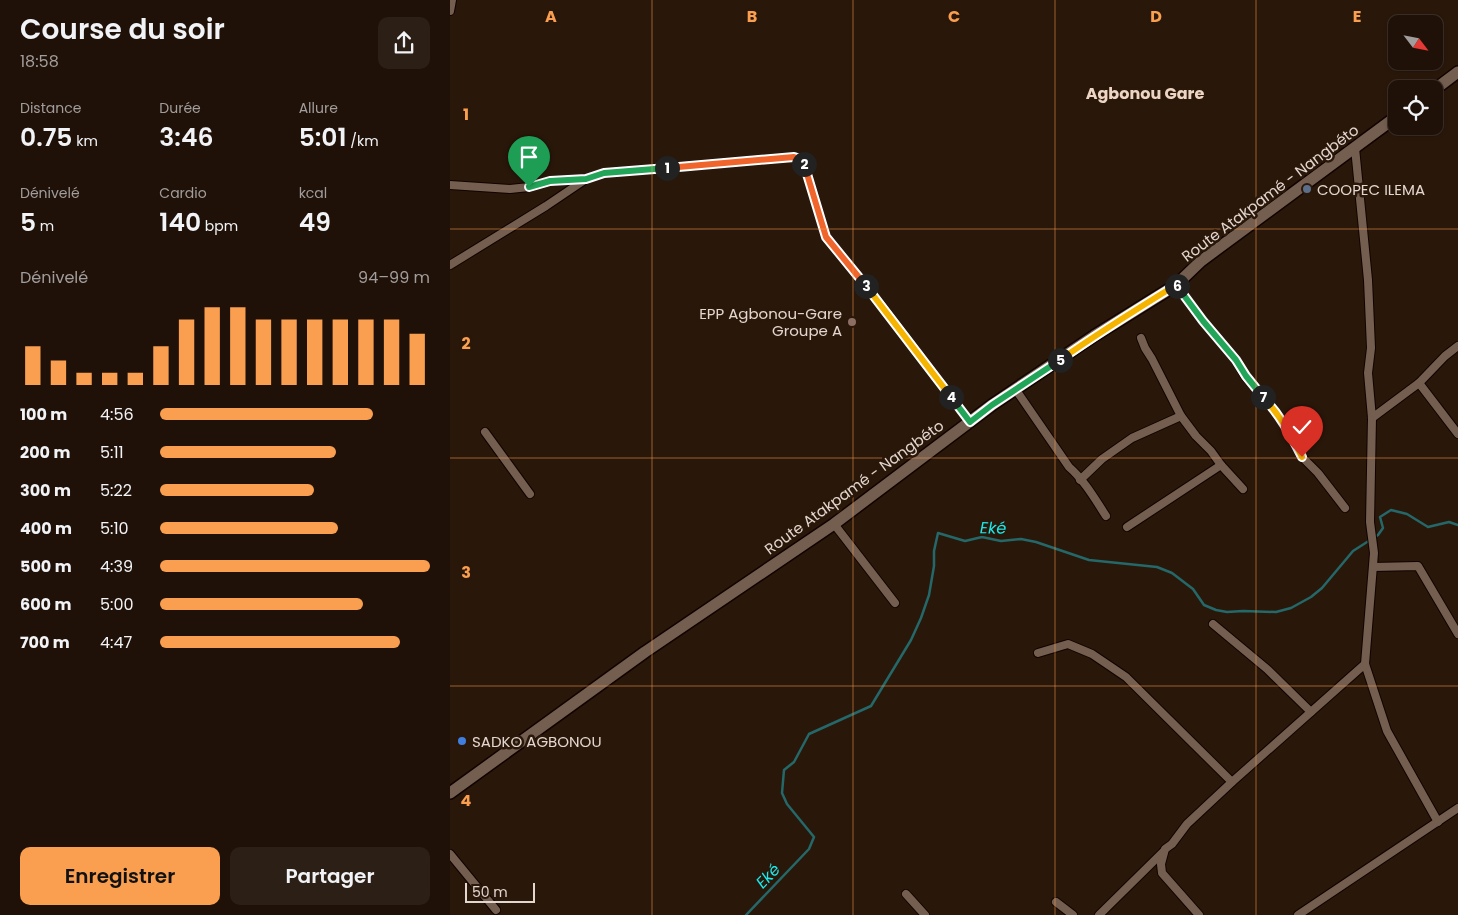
<!DOCTYPE html>
<html lang="fr">
<meta charset="utf-8">
<style>
:root{--surface:#1f1108;--page:#2c1f16;--text:#f1f3f6;--muted:#a19d9c;--line:#3c3129;--accent:#fa9f4f}
body{margin:0;font-family:Poppins,sans-serif;background:var(--page);color:var(--text);height:100vh;display:flex;flex-direction:column;font-size:19px;white-space:nowrap}
*{box-sizing:border-box;margin:0}
p{font-size:16px;color:var(--muted)}
.icon{flex:none;width:28px;height:28px;fill:none;stroke:currentColor;stroke-width:2;stroke-linecap:round;stroke-linejoin:round}
.map{position:relative;flex:1;overflow:hidden}
.panel{display:flex;flex-direction:column;background:var(--surface);width:450px}
.panel>*{flex:none}
.needle{width:32px;rotate:122deg}
.fabs{position:absolute;left:938px;top:15px;display:grid;gap:10px}
.fabs a{display:grid;place-items:center;width:55px;height:55px;border-radius:10px;background:var(--surface);box-shadow:0 1px 4px #0004,0 0 0 1px var(--line);font-size:25px}
.scale{position:absolute;left:15px;bottom:12px;width:70px;box-sizing:border-box;padding-left:5px;border:2px solid #e3d6ce;border-top:0;font-size:14px;line-height:18px;white-space:nowrap;color:#e3d6ce;-webkit-text-stroke:4px #29170a;paint-order:stroke}
.pin{position:absolute;display:grid;place-items:center;width:42px;height:42px;color:#fff;margin:-51px -21px;border-radius:50% 50% 50% 0;rotate:-45deg;box-shadow:0 0 5px #0007}
.pin .icon{rotate:45deg}
.km{position:absolute;width:25px;height:25px;margin:-12px;border-radius:50%;background:#222;color:#fff;font-size:14px;line-height:25px;text-align:center}
.round{display:grid;place-items:center;flex:none;width:52px;height:52px;border-radius:10px;background:var(--page)}
.headline{display:flex;align-items:center;justify-content:space-between;height:85px;padding:0 20px}
h1{font-size:28px;font-weight:600;line-height:38px}
.stats{display:grid;grid-template-columns:repeat(3,1fr);gap:8px;height:85px;padding:5px 20px}
.stats div{display:grid;align-content:center}
.stats b{font-size:25px;font-weight:600}
.stats small{font-size:14px;font-weight:400}
.stats p{font-size:14px}
.chart{height:140px;padding:10px 20px}
.chart p{display:flex;justify-content:space-between}
.chart svg{width:100%;height:90px;margin-top:5px;stroke:var(--accent);stroke-width:6}
.button{display:flex;gap:10px;margin-top:auto;padding:10px 20px}
.button a{flex:1;height:58px;border-radius:10px;background:var(--accent);color:#111;font-size:20px;font-weight:600;line-height:58px;text-align:center}
.button a+a{background:var(--page);color:var(--text)}
ul{padding:0 20px;list-style:none;font-size:16px}
li{display:grid;grid-template-columns:80px 60px 1fr;align-items:center;height:38px}
li i{height:12px;border-radius:6px;background:var(--accent)}
main{display:flex;flex:1;min-height:0}
.map>svg:first-child{display:block}
.lines{fill:none;stroke-linecap:round;stroke-linejoin:round}
.stream{stroke:#246869;stroke-width:2.5}
.street-casing{stroke:#110300;stroke-width:10}
.secondary-casing{stroke:#110300;stroke-width:14}
.street{stroke:#745e50;stroke-width:8}
.secondary{stroke:#745e50;stroke-width:11}
.split-1-casing{stroke:#fff;stroke-width:10}
.split-2-casing{stroke:#fff;stroke-width:10}
.split-3-casing{stroke:#fff;stroke-width:10}
.split-4-casing{stroke:#fff;stroke-width:10}
.split-5-casing{stroke:#fff;stroke-width:10}
.split-6-casing{stroke:#fff;stroke-width:10}
.split-7-casing{stroke:#fff;stroke-width:10}
.split-8-casing{stroke:#fff;stroke-width:10}
.split-1{stroke:#22a559;stroke-width:6}
.split-2{stroke:#f0652b;stroke-width:6}
.split-3{stroke:#f0652b;stroke-width:6}
.split-4{stroke:#f5b400;stroke-width:6}
.split-5{stroke:#22a559;stroke-width:6}
.split-6{stroke:#f5b400;stroke-width:6}
.split-7{stroke:#22a559;stroke-width:6}
.split-8{stroke:#f5b400;stroke-width:6}
.grid{fill:none;stroke:#fa9f4f;stroke-width:1;stroke-opacity:0.55}
.service-dot{fill:#5c6f8a;stroke:#29170a;stroke-width:2}
.education-dot{fill:#8d6e63;stroke:#29170a;stroke-width:2}
.shop-dot{fill:#3f7fe0;stroke:#29170a;stroke-width:2}
.labels{text-anchor:middle;dominant-baseline:central;stroke-width:5;stroke-linejoin:round;paint-order:stroke}
.poi-label{font-size:15px;fill:#e3d6ce;stroke:#29170a;text-anchor:start}
.street-label{font-size:15px;fill:#e3d6ce;stroke:#29170a}
.neighbourhood-label{font-size:16px;font-weight:bold;fill:#edd4c3;stroke:#29170a}
.water-label{font-size:16px;font-style:italic;fill:#19eaed;stroke:#29170a}
.grid-label{font-size:16px;text-anchor:middle;font-weight:bold;fill:#fa9f4f;stroke:#29170a;stroke-width:5;stroke-linejoin:round;paint-order:stroke}
</style>
<main>
<section class="panel">
<div class="headline"><div><h1>Course du soir</h1><p>18:58</p></div><a class="round"><svg class="icon" aria-label="share" viewBox="0 0 24 24"><path d="M12 15V3M7 8l5-5 5 5M5 13v7h14v-7"/></svg></a></div>
<div class="stats">
<div><p>Distance</p><b>0.75<small> km</small></b></div>
<div><p>Durée</p><b>3:46</b></div>
<div><p>Allure</p><b>5:01<small> /km</small></b></div>
</div>
<div class="stats">
<div><p>Dénivelé</p><b>5<small> m</small></b></div>
<div><p>Cardio</p><b>140<small> bpm</small></b></div>
<div><p>kcal</p><b>49</b></div>
</div>
<div class="chart"><p><span>Dénivelé</span>94–99 m</p>
<svg viewBox="0 0 160 44" preserveAspectRatio="none"><path d="M5 44V25M15 44V32M25 44V38M35 44V38M45 44V38M55 44V25M65 44V12M75 44V6M85 44V6M95 44V12M105 44V12M115 44V12M125 44V12M135 44V12M145 44V12M155 44V19"/></svg>
</div>
<ul>
<li><b>100 m</b>4:56<i style="width:79%"></i></li>
<li><b>200 m</b>5:11<i style="width:65%"></i></li>
<li><b>300 m</b>5:22<i style="width:57%"></i></li>
<li><b>400 m</b>5:10<i style="width:66%"></i></li>
<li><b>500 m</b>4:39<i style="width:100%"></i></li>
<li><b>600 m</b>5:00<i style="width:75%"></i></li>
<li><b>700 m</b>4:47<i style="width:89%"></i></li>
</ul>
<div class="button"><a>Enregistrer</a><a>Partager</a></div>
</section>
<div class="map">
<svg width="1008" height="915" viewBox="0 0 1008 915">
<rect width="100%" height="100%" fill="#29170a"/>
<g class="lines">
<path class="stream" d="M296,915L359,849L364,837L337,804L332,793L334,770L344,762L359,734L421,706L461,640L471,618L479,595L484,566V551L488,533L515,541L532,537L551,541L571,539L586,542L639,560L707,567L722,573L743,589L754,605L766,610L777,612L793,611L826,612L841,608L861,597L872,588L903,551L928,535L933,528L930,517L941,510L957,514L978,527L999,522L1008,525"/>
<g class="street-casing">
<g id="street">
<path d="M0,11L2,0"/>
<path d="M905,148L918,280L921,348L918,373L922,418L920,522L924,553L915,664L937,731L988,822"/>
<path d="M0,185L60,189L79,187L100,181L134,179"/>
<path d="M0,265L96,206L136,179L154,173L344,157L350,159L354,163L376,237L431,305L520,422"/>
<path d="M726,285L753,321L786,360L795,376L822,407L838,430L852,457L868,473L895,508"/>
<path d="M691,338L695,348L702,359L731,416L746,436L761,451L771,465L793,489"/>
<path d="M969,383L1008,434"/>
<path d="M566,390L619,467C634,480 645,499 656,516"/>
<path d="M922,418L969,383L995,356L1008,346"/>
<path d="M35,432L80,494"/>
<path d="M630,480L652,459L682,438L731,416"/>
<path d="M384,524L445,603"/>
<path d="M677,527L771,465"/>
<path d="M923,567L968,566L1008,634"/>
<path d="M763,624L817,669L861,712"/>
<path d="M588,653L618,644L642,654L676,677L782,782"/>
<path d="M0,854L46,910"/>
<path d="M456,894L475,915"/>
<path d="M606,902L623,915"/>
<path d="M649,915L714,851"/>
<path d="M749,915L712,873L711,864L715,849L722,844L737,824L782,782L915,664"/>
<path d="M848,915L1008,808"/>
</g>
</g>
<g class="secondary-casing">
<g id="secondary">
<path d="M984,90L1008,72"/>
<path d="M0,793L195,652L384,524L542,405L644,336L726,285L751,261L946,117"/>
</g>
</g>
<use href="#street" class="street"/>
<use href="#secondary" class="secondary"/>
</g>
<g class="lines">
<g class="split-1-casing">
<path id="split-1" d="M79,187L100,181L136,179L154,173L217,168"/>
</g>
<g class="split-2-casing">
<path id="split-2" d="M217,168L344,157L350,159L354,164"/>
</g>
<g class="split-3-casing">
<path id="split-3" d="M354,164L376,237L416,286"/>
</g>
<g class="split-4-casing">
<path id="split-4" d="M416,286L501,397"/>
</g>
<g class="split-5-casing">
<path id="split-5" d="M501,397L520,422L542,405L610,360"/>
</g>
<g class="split-6-casing">
<path id="split-6" d="M610,360C648,333 687,309 726,285L727,286"/>
</g>
<g class="split-7-casing">
<path id="split-7" d="M727,286L753,321L786,360L796,376L813,397"/>
</g>
<g class="split-8-casing">
<path id="split-8" d="M813,397C830,415 841,435 852,457"/>
</g>
<use href="#split-1" class="split-1"/>
<use href="#split-2" class="split-2"/>
<use href="#split-3" class="split-3"/>
<use href="#split-4" class="split-4"/>
<use href="#split-5" class="split-5"/>
<use href="#split-6" class="split-6"/>
<use href="#split-7" class="split-7"/>
<use href="#split-8" class="split-8"/>
</g>
<path class="grid" d="M202,0V915M403,0V915M605,0V915M806,0V915M0,229H1008M0,458H1008M0,686H1008"/>
<circle class="service-dot" cx="857" cy="189" r="5"/>
<circle class="education-dot" cx="402" cy="322" r="5"/>
<circle class="shop-dot" cx="12" cy="741" r="5"/>
<g class="labels">
<g class="poi-label">
<text x="867" y="189">COOPEC ILEMA</text>
<text x="392" y="313" text-anchor="end">EPP Agbonou-Gare<tspan x="392" dy="17">Groupe A</tspan></text>
<text x="22" y="741">SADKO AGBONOU</text>
</g>
<g class="street-label">
<text transform="translate(820 193) rotate(-37)">Route Atakpamé - Nangbéto</text>
<text transform="translate(404 487) rotate(-36)">Route Atakpamé - Nangbéto</text>
</g>
<g class="neighbourhood-label">
<text x="695" y="93">Agbonou Gare</text>
</g>
<g class="water-label">
<text transform="translate(543 528) rotate(1)">Eké</text>
<text transform="translate(318 876) rotate(-46)">Eké</text>
</g>
</g>
<g class="grid-label">
<text x="101" y="22">A</text>
<text x="302" y="22">B</text>
<text x="504" y="22">C</text>
<text x="706" y="22">D</text>
<text x="907" y="22">E</text>
<text x="16" y="120">1</text>
<text x="16" y="349">2</text>
<text x="16" y="578">3</text>
<text x="16" y="806">4</text>
</g>
</svg>
<div class="fabs">
<a><svg class="needle" viewBox="-14 -14 28 28"><path d="M0-13l5 13h-10z" fill="#e53935"/><path d="M0 13l5-13h-10z" fill="#a19d9c"/></svg></a>
<a><svg class="icon" aria-label="locate" viewBox="0 0 24 24"><circle cx="12" cy="12" r="6"/><path d="M12 2v4M12 18v4M2 12h4M18 12h4"/></svg></a>
</div>
<div class="scale">50 m</div>
<div class="pin" style="left:79px;top:187px;background:#1e9e55"><svg class="icon" aria-label="arrive" viewBox="0 0 24 24"><path d="M6 21V4h12l-3 4 3 4H6"/></svg></div>
<div class="pin" style="left:852px;top:457px;background:#d93025"><svg class="icon" aria-label="check" viewBox="0 0 24 24"><path d="M5 12l5 5 9-10"/></svg></div>
<b class="km" style="left:217px;top:168px">1</b>
<b class="km" style="left:354px;top:164px">2</b>
<b class="km" style="left:416px;top:286px">3</b>
<b class="km" style="left:501px;top:397px">4</b>
<b class="km" style="left:610px;top:360px">5</b>
<b class="km" style="left:727px;top:286px">6</b>
<b class="km" style="left:813px;top:397px">7</b>
</div>
</main>
